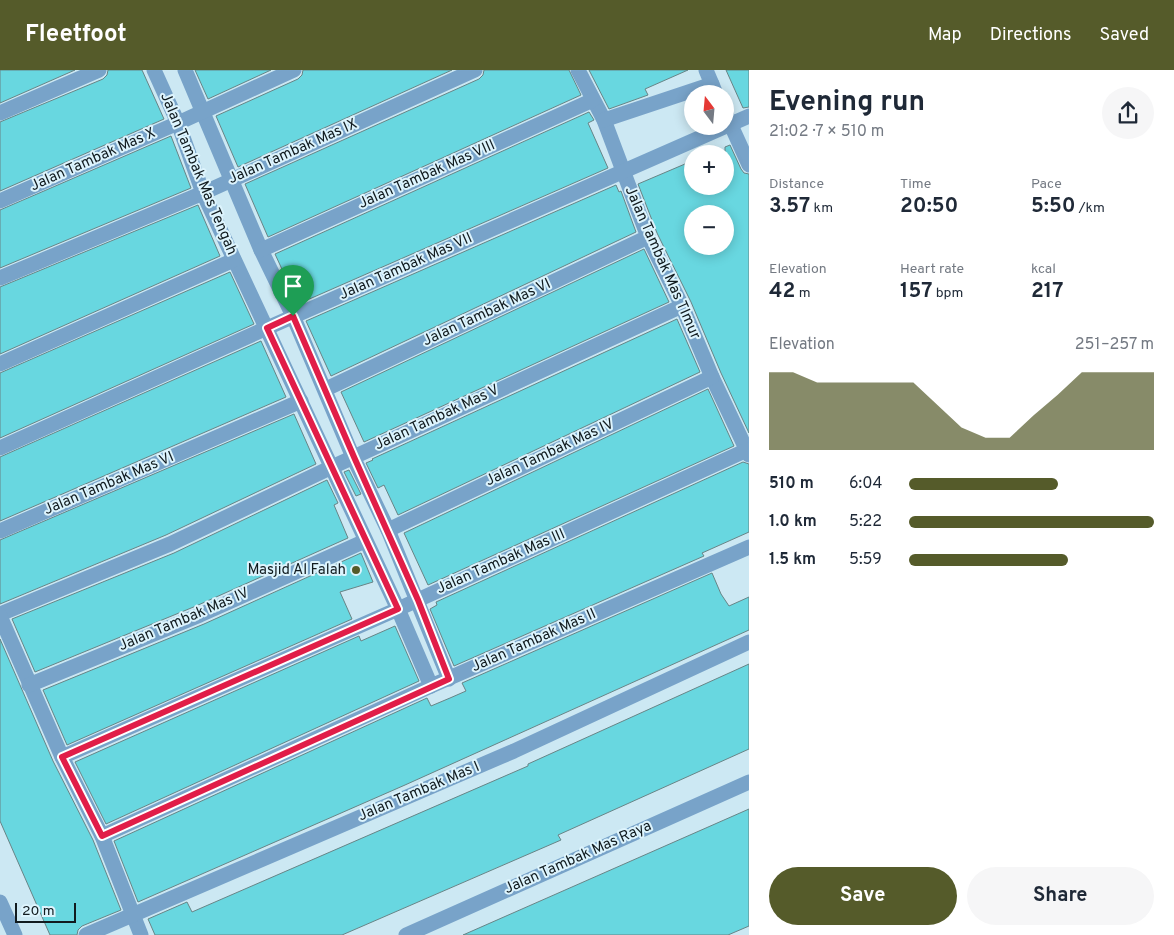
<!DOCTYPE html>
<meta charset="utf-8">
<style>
:root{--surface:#fff;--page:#f6f6f7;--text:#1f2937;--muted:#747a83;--accent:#555b2a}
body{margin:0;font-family:Overpass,sans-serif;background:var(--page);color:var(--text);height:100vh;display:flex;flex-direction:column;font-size:19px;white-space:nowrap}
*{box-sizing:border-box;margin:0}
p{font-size:16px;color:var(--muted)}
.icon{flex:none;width:28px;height:28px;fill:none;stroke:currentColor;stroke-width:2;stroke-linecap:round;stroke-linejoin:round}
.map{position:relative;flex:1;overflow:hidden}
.details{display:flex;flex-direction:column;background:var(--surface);width:425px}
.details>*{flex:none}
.needle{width:32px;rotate:344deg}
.buttons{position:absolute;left:684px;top:15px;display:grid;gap:10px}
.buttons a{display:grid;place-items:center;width:50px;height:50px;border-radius:50%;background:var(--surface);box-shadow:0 2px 12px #0003;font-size:25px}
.scale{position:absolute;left:15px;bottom:12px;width:61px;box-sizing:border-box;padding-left:5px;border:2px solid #111b1f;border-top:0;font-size:14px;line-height:18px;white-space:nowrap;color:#111b1f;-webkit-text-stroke:4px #ddf4fd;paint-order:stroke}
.pin{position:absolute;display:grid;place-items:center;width:42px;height:42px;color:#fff;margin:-51px -21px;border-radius:50% 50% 50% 0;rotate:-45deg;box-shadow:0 0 5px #0007}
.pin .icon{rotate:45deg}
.round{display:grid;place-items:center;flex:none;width:52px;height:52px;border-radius:26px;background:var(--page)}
.overview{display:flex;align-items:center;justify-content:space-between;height:85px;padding:0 20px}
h1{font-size:28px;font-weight:700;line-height:38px}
.metrics{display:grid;grid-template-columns:repeat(3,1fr);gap:8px;height:85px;padding:5px 20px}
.metrics div{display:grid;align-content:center}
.metrics b{font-size:21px;font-weight:700}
.metrics small{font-size:14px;font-weight:400}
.metrics p{font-size:14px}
.chart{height:140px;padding:10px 20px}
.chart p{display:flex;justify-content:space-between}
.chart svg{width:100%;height:90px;margin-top:5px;fill:var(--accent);opacity:.7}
.button{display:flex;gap:10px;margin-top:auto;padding:10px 20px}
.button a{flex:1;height:58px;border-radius:30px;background:var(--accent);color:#fff;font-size:20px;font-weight:700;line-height:58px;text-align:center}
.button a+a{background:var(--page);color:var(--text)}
ul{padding:0 20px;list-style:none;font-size:16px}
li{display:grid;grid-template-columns:80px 60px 1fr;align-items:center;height:38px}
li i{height:12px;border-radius:6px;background:var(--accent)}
header{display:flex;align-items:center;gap:30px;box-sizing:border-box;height:70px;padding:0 25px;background:var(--accent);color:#fff}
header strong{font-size:24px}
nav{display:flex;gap:28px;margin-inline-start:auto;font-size:18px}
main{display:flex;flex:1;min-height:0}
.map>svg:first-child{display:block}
.building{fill:#68d7e0;stroke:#678486;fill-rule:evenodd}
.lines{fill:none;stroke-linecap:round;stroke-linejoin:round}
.minor{stroke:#78a3c9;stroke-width:15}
.tertiary{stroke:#78a3c9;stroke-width:15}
.route-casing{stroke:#fff;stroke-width:10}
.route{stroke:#e11d48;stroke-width:6}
.poi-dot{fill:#555b2a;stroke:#ddf4fd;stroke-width:2}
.labels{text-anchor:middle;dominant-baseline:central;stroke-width:4;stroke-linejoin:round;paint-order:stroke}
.street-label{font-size:15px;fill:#111b1f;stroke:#ddf4fd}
.poi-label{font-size:15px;fill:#111b1f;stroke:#ddf4fd;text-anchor:end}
</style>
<header>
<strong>Fleetfoot</strong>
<nav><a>Map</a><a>Directions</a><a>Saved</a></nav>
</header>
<main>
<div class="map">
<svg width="749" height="865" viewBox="0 0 749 865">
<rect width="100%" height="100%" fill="#cce8f3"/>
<g class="building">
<path d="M0,0H75L0,33Z"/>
<path d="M108,0H142L164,49L0,121V52L103,9L107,5Z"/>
<path d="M195,0H271L208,29Z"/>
<path d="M303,0H452L238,97L216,46L298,9L302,5Z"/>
<path d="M484,0H569L581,25L268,167L245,114L479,9L483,5Z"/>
<path d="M589,0H688L645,19L648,25L609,39Z"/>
<path d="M726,0H749V37L743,38Z"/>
<path d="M589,42L594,50L588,53L608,98L298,234L275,184Z"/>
<path d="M171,66L191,118L0,198V140Z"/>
<path d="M730,75L741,99L744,103L749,104V363L721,303L691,232L657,163L638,114L692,91V116H725V77ZM692,144H725V176H692Z"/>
<path d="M616,115L619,122L621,121L636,162L331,306L306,251Z"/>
<path d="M198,135L220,186L0,284V217Z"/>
<path d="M644,179L669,232L364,372L341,322Z"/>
<path d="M230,202L254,254L0,368V303Z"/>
<path d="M677,249L700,302L398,445L384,415L378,418L366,393L373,390L372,389Z"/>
<path d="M261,271L286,327L0,451V387Z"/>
<path d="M708,319L734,376L428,515L404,463Z"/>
<path d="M294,344L316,394L166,465L0,534V470Z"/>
<path d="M743,392L749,394V462L702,483L704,486L454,596L430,539L437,535L436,532Z"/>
<path d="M349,400L361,424L356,426L344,402Z"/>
<path d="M327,410L338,433L334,435L348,468L196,536L35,602L12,549L174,483Z"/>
<path d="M361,483L373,512L340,522L352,549L67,675L43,620L204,554Z"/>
<path d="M712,503L721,524L729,536L749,527V560L405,715L138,832L114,771L427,628L431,636L450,628L466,621L462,613Z"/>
<path d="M395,556L419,611L106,754L75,692L359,566L361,571Z"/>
<path d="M0,569L53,691L93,770L121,840L82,856L78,860L77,865H50L0,751Z"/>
<path d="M749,594V679L558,765L561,770L342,865H155L148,849L187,832L192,842L528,696V694Z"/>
<path d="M749,739V856L728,865H463Z"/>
</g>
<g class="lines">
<g class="minor">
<path d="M154,0L178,53L203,123L398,539L431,616"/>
<path d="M185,0L261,180L293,246L353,387L388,460L449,609"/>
<path d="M578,0L604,50L648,167L682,236L712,307L749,385"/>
<path d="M706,0L716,24"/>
<path d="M725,42L749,95"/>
<path d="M0,43L99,0"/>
<path d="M604,50L712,14"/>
<path d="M0,131L178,53L294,0"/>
<path d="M261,180L593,30"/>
<path d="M0,208L203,123L475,0"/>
<path d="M0,294L234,190"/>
<path d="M326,319L648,167"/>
<path d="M0,378L267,258L749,46"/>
<path d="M388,460L712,307"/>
<path d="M0,461L301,331"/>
<path d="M0,544L170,474L332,397L682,236"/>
<path d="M0,546L62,687L102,766L141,865"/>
<path d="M29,615L200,545L365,471"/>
<path d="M62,687L398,539L747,380"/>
<path d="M102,766L431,616L749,477"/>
<path d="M86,865L514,681L749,572"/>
<path d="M406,865L749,712"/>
</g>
<path class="tertiary" d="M0,832L15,865"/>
</g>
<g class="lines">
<g class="route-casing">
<path id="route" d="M293,246L354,387L418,530L449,609L102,766L62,687L398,539L267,258Z"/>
</g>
<use href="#route" class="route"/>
</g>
<circle class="poi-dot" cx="356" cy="500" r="5"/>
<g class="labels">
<g class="street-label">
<text transform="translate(293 82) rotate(-24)">Jalan Tambak Mas IX</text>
<text transform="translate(93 90) rotate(-24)">Jalan Tambak Mas X</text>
<text transform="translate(198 104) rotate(67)">Jalan Tambak Mas Tengah</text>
<text transform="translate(427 105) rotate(-24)">Jalan Tambak Mas VIII</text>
<text transform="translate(662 193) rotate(66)">Jalan Tambak Mas TImur</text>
<text transform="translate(406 197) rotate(-24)">Jalan Tambak Mas VII</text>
<text transform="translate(487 243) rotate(-25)">Jalan Tambak Mas VI</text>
<text transform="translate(437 348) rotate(-25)">Jalan Tambak Mas V</text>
<text transform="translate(550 383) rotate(-25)">Jalan Tambak Mas IV</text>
<text transform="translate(109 414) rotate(-23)">Jalan Tambak Mas VI</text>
<text transform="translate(501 492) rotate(-24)">Jalan Tambak Mas III</text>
<text transform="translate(184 550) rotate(-23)">Jalan Tambak Mas IV</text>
<text transform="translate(534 571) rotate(-24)">Jalan Tambak Mas II</text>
<text transform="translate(419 722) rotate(-23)">Jalan Tambak Mas I</text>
<text transform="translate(578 788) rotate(-24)">Jalan Tambak Mas Raya</text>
</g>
<g class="poi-label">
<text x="346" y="500">Masjid Al Falah</text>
</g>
</g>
</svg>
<div class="buttons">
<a><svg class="needle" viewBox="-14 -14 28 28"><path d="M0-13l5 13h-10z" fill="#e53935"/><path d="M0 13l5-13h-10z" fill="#747a83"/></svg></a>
<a>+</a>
<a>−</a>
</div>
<div class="scale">20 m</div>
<div class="pin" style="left:293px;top:246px;background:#1e9e55"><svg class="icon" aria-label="arrive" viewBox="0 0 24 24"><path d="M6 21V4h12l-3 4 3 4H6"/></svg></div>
</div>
<section class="details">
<div class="overview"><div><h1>Evening run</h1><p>21:02 · 7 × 510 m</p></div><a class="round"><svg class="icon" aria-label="share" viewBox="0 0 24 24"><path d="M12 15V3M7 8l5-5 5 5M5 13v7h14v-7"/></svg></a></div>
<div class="metrics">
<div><p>Distance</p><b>3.57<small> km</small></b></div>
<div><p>Time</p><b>20:50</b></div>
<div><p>Pace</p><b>5:50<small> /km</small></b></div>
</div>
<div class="metrics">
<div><p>Elevation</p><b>42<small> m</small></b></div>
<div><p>Heart rate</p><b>157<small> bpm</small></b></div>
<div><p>kcal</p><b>217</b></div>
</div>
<div class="chart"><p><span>Elevation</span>251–257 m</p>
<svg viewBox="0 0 160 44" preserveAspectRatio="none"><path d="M0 44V6L10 6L20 11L30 11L40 11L50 11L60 11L70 22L80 33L90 38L100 38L110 27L120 17L130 6L140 6L150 6L160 6V44z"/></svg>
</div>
<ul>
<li><b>510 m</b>6:04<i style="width:61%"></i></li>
<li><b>1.0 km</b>5:22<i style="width:100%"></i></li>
<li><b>1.5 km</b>5:59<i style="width:65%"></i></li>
</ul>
<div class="button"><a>Save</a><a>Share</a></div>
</section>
</main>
